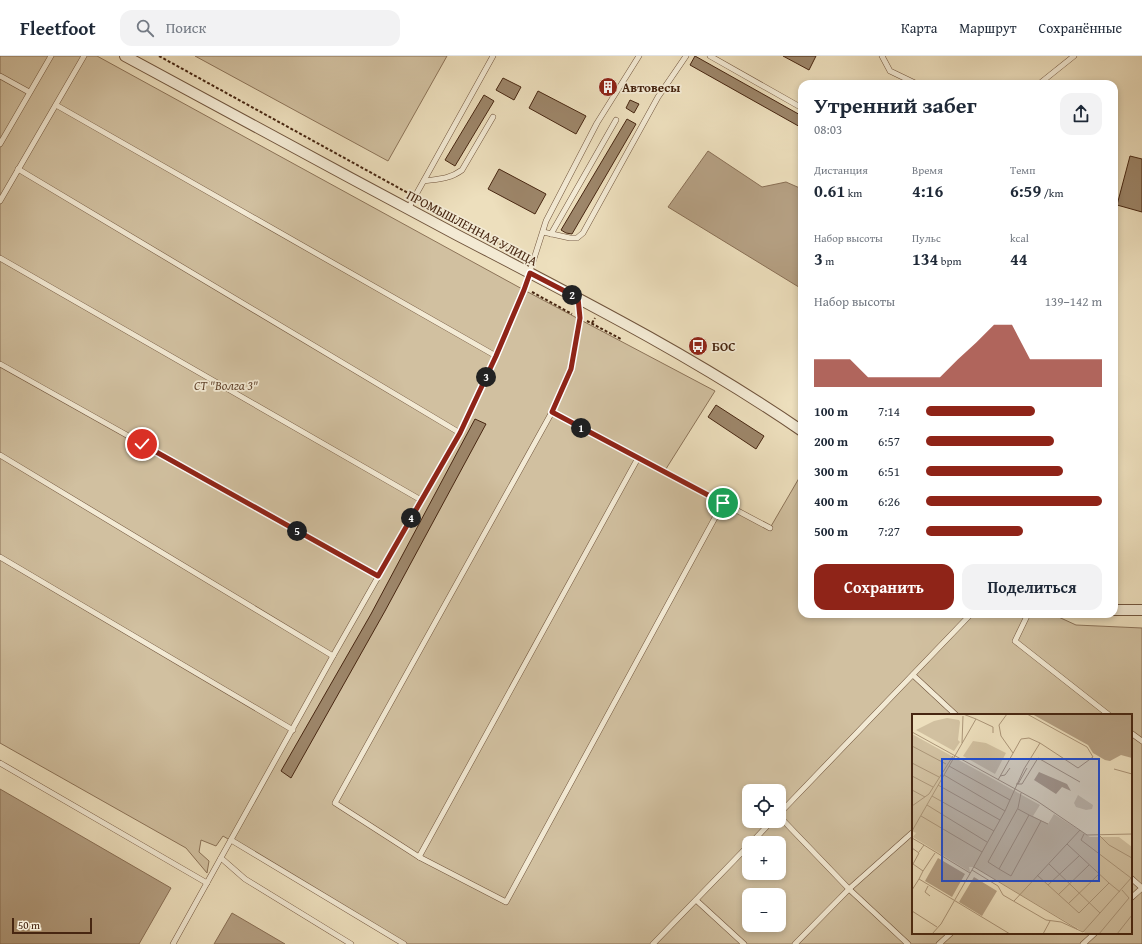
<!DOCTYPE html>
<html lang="ru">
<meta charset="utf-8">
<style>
:root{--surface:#fff;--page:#f2f2f3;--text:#1f2937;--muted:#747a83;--line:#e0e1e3;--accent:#8f2418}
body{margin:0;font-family:"Gentium Book Plus",serif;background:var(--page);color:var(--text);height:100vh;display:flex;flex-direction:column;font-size:15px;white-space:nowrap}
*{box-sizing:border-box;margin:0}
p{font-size:13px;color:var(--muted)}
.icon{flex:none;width:22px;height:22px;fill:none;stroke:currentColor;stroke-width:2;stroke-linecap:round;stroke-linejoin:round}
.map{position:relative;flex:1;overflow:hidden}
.side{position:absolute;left:798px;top:24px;width:320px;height:538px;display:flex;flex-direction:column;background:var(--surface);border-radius:12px;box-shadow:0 2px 6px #0003}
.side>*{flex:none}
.fabs{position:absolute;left:742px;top:728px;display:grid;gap:8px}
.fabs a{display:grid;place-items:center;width:44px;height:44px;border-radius:8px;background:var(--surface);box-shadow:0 2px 6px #0003;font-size:20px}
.scale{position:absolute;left:12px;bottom:10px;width:80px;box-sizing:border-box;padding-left:4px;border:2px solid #472611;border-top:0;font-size:11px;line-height:14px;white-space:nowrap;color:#472611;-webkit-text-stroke:3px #f3ead4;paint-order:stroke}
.pin{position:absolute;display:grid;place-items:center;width:34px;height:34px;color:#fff;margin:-17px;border:2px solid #fff;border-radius:50%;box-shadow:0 1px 4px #0007}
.km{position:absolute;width:20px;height:20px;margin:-10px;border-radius:50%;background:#222;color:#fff;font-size:11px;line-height:20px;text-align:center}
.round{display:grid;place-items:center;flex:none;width:42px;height:42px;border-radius:12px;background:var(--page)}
.headline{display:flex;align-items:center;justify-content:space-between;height:68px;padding:0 16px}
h1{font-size:22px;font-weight:700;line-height:30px}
.stats{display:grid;grid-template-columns:repeat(3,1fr);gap:6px;height:68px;padding:4px 16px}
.stats div{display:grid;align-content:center}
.stats b{font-size:17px;font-weight:700}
.stats small{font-size:11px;font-weight:400}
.stats p{font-size:11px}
.chart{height:112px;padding:8px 16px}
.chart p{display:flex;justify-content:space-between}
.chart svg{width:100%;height:72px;margin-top:4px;fill:var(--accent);opacity:.7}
.button{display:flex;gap:8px;margin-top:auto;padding:8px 16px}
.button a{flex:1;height:46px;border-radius:12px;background:var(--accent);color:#fff;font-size:16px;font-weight:700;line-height:46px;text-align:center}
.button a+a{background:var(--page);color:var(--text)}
ul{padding:0 16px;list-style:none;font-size:13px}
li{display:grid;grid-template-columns:64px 48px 1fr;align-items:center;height:30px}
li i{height:10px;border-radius:5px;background:var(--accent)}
header{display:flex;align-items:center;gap:24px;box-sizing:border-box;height:56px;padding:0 20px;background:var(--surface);border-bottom:1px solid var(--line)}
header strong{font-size:19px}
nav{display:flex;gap:22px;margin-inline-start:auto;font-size:14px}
.search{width:280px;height:36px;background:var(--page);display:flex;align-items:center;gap:10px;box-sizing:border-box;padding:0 14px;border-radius:12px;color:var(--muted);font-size:15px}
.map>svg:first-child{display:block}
.green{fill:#d1c0a0;stroke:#8c7358;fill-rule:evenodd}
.water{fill:#b5a083;stroke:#896f55}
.building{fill:#9d866a;stroke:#472611}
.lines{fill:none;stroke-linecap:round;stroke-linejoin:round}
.service-casing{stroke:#70543c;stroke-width:6}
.minor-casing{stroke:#70543c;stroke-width:12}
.path{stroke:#472611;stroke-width:2;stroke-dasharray:3 2;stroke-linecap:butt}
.service{stroke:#f3ead4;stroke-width:5}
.minor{stroke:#f3ead4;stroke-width:10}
.route-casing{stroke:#fff;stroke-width:8}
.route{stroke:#8f2418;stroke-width:5}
.labels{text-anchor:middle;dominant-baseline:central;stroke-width:3.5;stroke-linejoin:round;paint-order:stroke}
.poi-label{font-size:13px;font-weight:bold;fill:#472611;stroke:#f3ead4;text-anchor:start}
.street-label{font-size:13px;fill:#472611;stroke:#f3ead4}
.park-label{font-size:13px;font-style:italic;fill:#63452e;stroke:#f3ead4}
.inset-road{fill:none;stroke:#ab9578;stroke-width:1}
.view{fill:#1d4ed8;fill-opacity:0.15;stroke:#1d4ed8;stroke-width:2}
.inset-edge{fill:none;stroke:#472611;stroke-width:2}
</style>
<header>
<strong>Fleetfoot</strong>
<div class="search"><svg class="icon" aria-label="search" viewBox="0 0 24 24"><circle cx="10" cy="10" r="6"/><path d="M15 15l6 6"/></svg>Поиск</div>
<nav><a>Карта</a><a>Маршрут</a><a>Сохранённые</a></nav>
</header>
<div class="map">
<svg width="1142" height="888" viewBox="0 0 1142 888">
<rect width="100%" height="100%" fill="#eddfbd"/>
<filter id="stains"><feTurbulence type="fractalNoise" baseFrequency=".005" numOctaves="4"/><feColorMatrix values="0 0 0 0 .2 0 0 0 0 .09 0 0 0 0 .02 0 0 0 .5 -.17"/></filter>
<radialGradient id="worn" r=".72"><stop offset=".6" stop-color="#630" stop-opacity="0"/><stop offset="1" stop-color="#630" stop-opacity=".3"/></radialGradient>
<g class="green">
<path d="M0,0H97L524,234L715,335L664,416L770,472L802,417V558H1052L1076,569L1142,572V888H404L223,780L216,790L201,784L199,796L209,805L207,817L186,792L0,687ZM913,659H1131V877H913ZM749,735H779V765H749ZM749,787H779V817H749ZM749,839H779V869H749Z"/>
<path d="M195,0H447L388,105Z"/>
</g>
<g class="water">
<path d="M708,95L762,131L786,126L802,133V233L668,151Z"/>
<path d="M0,733L171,832L139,888H0Z"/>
<path d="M232,857L285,888H214Z"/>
</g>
<g class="building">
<path d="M695,0L802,60V72L690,9Z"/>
<path d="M783,0H816L809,14Z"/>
<path d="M503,22L521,31L514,44L496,34Z"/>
<path d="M607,24L615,28L609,39L601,34Z"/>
<path d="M538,35L586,60L576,78L529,52Z"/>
<path d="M484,39L494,45L455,110L445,104Z"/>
<path d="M630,44L639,48L634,57L626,52Z"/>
<path d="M627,63L636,68L572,178L566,177L561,174Z"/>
<path d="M1130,100L1142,103V156L1117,149Z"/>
<path d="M499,113L546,138L535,158L488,133Z"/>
<path d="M716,349L764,380L756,393L708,361Z"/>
<path d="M475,363L486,368L385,555L291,722L281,715L371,558Z"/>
</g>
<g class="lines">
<g class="service-casing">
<g id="service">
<path d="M710,0L802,52"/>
<path d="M882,0L890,15L917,28"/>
<path d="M0,20L29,36"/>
<path d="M1039,28L1074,0"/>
<path d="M56,49L496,300"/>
<path d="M0,88L51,0"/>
<path d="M18,113L460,377"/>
<path d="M424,125C438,123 450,123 462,114L493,61"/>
<path d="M0,145L84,0"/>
<path d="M408,153L493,0"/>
<path d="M543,176L570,182H577L583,177L658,41L686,0"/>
<path d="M551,178L616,64"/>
<path d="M0,202L421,444"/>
<path d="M578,242L580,261L571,313L552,356L335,747L419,801L638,402L770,472"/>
<path d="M0,308L378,520"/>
<path d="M552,356L638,402"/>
<path d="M0,399L333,600"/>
<path d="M0,501L293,674"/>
<path d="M1028,558L1015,585L1109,659"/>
<path d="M913,619L956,659"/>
<path d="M1131,677L1142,685"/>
<path d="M0,707L207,827"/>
<path d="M779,758L971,558"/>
<path d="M779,760L849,833L908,888"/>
<path d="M231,784L404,888"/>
<path d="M751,787L772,765"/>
<path d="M419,801L506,846L723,447"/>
<path d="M221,802L245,823L351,888"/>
<path d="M1131,822L1142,832L1131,842"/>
<path d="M696,844L744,888"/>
<path d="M173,888L333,600L460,377L496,300L524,234L546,165L597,67L639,0"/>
<path d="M653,888L749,789"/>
<path d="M795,888L849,833L913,776"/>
<path d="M939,888L951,877"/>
<path d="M1083,888L1095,877"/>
</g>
</g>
<g class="minor-casing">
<g id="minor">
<path d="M125,0C236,60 346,120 457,179C574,240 693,300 802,375"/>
<path d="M1114,554H1142"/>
</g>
</g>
<g class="path">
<path d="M159,0L408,137"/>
<path d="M421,144L520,199"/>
<path d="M532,236L572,258"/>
<path d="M587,265L621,283"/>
<path d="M592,267L595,262"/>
</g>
<use href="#service" class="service"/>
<use href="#minor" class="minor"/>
</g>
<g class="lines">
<g class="route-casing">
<path id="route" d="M142,388L378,520L460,377L496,300L524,234L530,217L578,242L580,262L571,313L552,356L723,447"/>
</g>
<use href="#route" class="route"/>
</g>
<defs>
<g id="building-disc" transform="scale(1)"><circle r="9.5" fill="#8f2418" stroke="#f3ead4"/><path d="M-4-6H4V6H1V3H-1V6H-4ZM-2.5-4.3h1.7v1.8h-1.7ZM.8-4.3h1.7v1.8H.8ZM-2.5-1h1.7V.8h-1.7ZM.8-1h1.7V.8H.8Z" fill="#fff"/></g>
<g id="bus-disc" transform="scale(1)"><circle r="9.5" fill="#8f2418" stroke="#f3ead4"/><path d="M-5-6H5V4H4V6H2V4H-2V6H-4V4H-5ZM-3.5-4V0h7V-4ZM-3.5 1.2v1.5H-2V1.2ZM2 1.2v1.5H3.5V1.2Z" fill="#fff"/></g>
</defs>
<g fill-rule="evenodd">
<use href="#building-disc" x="608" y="31"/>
<use href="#bus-disc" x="698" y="290"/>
</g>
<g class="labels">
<g class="poi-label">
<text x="622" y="31">Автовесы</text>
<text x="712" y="290">БОС</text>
</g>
<g class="street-label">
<text transform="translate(472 172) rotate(28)">ПРОМЫШЛЕННАЯ УЛИЦА</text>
</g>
<g class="park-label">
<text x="226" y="329">СТ "Волга 3"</text>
</g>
</g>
<g transform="translate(912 658)">
<rect width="220" height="220" fill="#eddfbd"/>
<path d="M35,4L47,6L48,8L46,26L48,28L42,37L4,16L22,7ZM0,20L128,91L121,102L136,110L142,100L178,123H207L220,133V220H175L62,153H57L58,158L1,123L4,119L0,117ZM61,27L74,29L94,39L83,60L51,42ZM166,81L181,91L180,95L174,96L164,93L162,89Z" fill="#d1c0a0"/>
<path d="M120,0H220V44L209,41L198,47L193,46L181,39L176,31ZM127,58L155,70L159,77L150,73L144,80L122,66ZM26,144L53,160L40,183L13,167ZM62,163L85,177L70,202L47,188Z" fill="#b5a083"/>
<path class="inset-road" d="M95,0L87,11L89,22L101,39M64,5L81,13V19M0,18L125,87L175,121L220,120M50,29L51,2M0,32L34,50M0,49L27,63M37,52L98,86M202,55L220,60M32,61L93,97M0,62L21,73M88,62L93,61L98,54M86,66L109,25L117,24L128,29M104,70H110L126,44L168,68M106,70L115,54M26,71L88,106M0,76L13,83M109,79L106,94L76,148L87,155L117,101L136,110M20,82L82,117M15,91L75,128M0,92L17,80L41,42M106,95L117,101M9,102L70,138M0,117L64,5L51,0M172,120L169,126L219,164M188,122L197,131L220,144M0,124L12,131L7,138M12,131L58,159M0,134L7,139L1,150L11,157L7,165L98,220M137,150L188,199L220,163M62,153L165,215M87,155L99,162L129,107M60,156L86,172L91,181L134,206L149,208L171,218L188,199M11,157L23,139M125,161L167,199L197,169L155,130M197,169L208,178M136,171L167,142M16,172L13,178L18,182M0,176L7,165M146,181L177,151M102,187L168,116M156,190L187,160M0,197L25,213M20,220L29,210L60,156L93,97L112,55L128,29L166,54L181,43L175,33L115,0M131,220L138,207M187,220L217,184L210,176M205,220L220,201"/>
<path class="view" d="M30,45H187V167H30Z"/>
<rect width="220" height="220" class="inset-edge"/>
</g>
<rect width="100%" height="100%" filter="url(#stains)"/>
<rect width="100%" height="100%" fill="url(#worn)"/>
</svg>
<div class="fabs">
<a><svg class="icon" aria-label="locate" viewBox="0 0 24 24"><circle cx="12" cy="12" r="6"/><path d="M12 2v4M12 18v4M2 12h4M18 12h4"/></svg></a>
<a>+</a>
<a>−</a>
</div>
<div class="scale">50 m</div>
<div class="pin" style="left:723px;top:447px;background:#1e9e55"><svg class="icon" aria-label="arrive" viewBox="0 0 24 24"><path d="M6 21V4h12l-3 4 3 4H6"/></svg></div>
<div class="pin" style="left:142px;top:388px;background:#d93025"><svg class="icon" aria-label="check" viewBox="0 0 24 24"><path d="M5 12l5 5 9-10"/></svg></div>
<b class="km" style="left:581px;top:372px">1</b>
<b class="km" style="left:572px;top:239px">2</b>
<b class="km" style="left:486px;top:321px">3</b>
<b class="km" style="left:411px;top:462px">4</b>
<b class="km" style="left:297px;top:475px">5</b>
<section class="side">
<div class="headline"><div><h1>Утренний забег</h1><p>08:03</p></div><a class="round"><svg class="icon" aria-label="share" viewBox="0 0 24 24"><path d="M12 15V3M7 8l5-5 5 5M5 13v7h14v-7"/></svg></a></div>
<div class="stats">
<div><p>Дистанция</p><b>0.61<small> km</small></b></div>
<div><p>Время</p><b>4:16</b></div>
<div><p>Темп</p><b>6:59<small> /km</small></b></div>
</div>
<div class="stats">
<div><p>Набор высоты</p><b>3<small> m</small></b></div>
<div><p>Пульс</p><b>134<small> bpm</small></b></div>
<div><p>kcal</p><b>44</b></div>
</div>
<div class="chart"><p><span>Набор высоты</span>139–142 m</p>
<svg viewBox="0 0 160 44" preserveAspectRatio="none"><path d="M0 44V27L10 27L20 27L30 38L40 38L50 38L60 38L70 38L80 27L90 17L100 6L110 6L120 27L130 27L140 27L150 27L160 27V44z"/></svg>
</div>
<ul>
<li><b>100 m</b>7:14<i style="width:62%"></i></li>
<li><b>200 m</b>6:57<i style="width:73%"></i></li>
<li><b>300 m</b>6:51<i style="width:78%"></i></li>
<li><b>400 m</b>6:26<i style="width:100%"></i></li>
<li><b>500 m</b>7:27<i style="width:55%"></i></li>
</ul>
<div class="button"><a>Сохранить</a><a>Поделиться</a></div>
</section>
</div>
